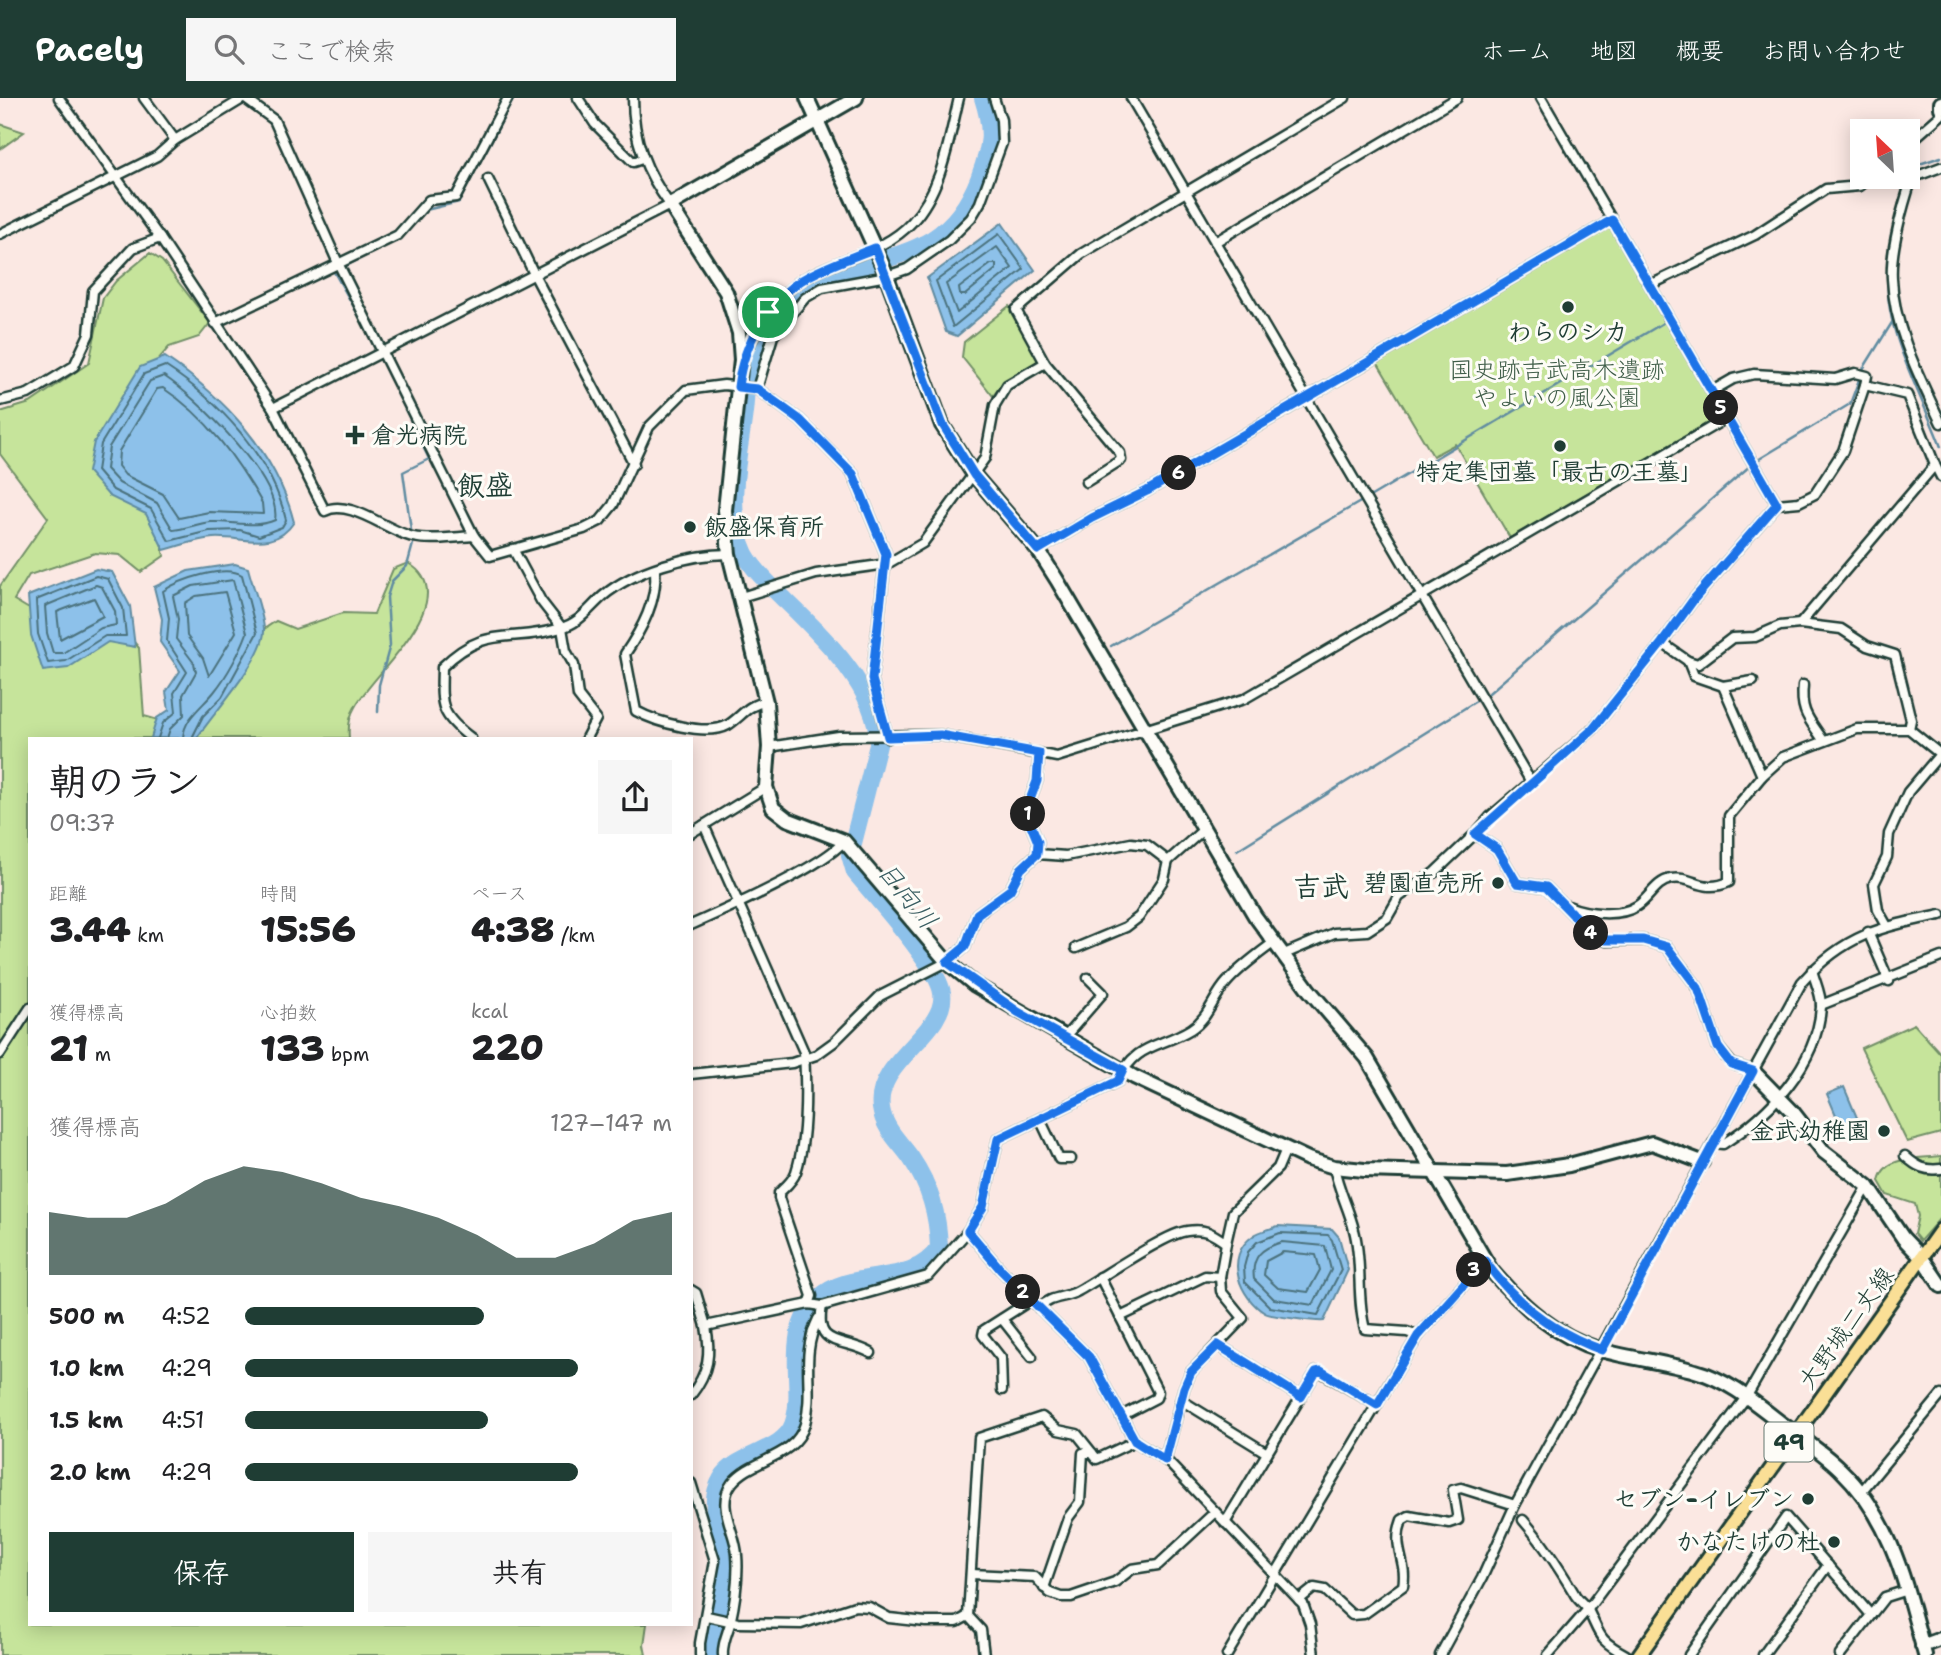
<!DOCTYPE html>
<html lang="ja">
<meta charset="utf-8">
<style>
:root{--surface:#fff;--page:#f6f6f6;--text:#202124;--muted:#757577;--accent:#1f3d34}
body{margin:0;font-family:"Shantell Sans","Klee One",sans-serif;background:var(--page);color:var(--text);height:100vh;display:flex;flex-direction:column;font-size:26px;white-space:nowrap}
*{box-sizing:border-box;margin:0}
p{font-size:23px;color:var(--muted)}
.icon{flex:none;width:38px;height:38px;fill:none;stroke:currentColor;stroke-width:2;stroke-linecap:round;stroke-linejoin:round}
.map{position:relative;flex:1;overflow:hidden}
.details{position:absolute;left:28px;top:639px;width:665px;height:889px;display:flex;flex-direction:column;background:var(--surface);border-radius:0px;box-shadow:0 4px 18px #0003}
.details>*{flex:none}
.needle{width:46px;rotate:335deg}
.tools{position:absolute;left:1850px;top:21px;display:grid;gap:14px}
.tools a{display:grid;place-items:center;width:70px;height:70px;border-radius:0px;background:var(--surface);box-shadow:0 4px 18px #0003;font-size:35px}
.pin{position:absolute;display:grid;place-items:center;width:60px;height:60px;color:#fff;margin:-30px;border:4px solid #fff;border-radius:50%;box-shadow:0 2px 7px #0007}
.km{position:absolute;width:35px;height:35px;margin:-18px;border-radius:50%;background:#222;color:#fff;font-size:19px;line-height:35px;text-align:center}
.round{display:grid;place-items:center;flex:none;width:74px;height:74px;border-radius:0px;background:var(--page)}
.headline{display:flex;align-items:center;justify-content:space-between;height:119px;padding:0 21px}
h1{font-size:38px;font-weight:800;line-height:52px}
.metrics{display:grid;grid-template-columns:repeat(3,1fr);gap:10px;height:119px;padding:7px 21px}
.metrics div{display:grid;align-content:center}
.metrics b{font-size:35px;font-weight:800}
.metrics small{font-size:19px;font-weight:400}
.metrics p{font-size:19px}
.chart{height:196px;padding:14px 21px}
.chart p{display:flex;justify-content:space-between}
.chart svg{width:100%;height:126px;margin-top:7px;fill:var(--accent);opacity:.7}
.primary-button{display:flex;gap:14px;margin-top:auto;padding:14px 21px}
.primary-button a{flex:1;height:80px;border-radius:0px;background:var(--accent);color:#fff;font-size:28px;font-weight:800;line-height:80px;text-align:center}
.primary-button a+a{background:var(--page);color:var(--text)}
ul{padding:0 21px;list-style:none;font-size:23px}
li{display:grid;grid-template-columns:112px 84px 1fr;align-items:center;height:52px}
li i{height:18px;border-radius:9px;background:var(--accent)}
header{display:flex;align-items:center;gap:42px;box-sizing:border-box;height:98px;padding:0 35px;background:var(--accent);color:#fff}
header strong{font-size:33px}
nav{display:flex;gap:38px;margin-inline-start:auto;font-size:24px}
.search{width:490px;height:63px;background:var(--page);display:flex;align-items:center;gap:18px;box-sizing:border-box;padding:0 24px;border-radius:0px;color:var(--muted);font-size:26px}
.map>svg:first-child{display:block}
.green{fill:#c6e49b;stroke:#729068;stroke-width:2}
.water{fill:#8dc1ea;stroke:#618ca1;stroke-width:2}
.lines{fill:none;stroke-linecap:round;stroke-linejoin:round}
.shore{stroke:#4b727d;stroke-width:2}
.stream{stroke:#618ca1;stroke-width:2.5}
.river{stroke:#8dc1ea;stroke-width:18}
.street-casing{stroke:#1f3d34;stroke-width:13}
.secondary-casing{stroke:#1f3d34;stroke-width:18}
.primary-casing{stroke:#1f3d34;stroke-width:18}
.street{stroke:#fdfcf7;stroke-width:8}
.secondary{stroke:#fdfcf7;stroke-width:12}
.primary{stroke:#fadf96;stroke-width:12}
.route-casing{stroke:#fff;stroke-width:14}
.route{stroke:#1a73e8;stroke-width:9}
.poi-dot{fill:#1f3d34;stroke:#fdfcf7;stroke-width:2.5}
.labels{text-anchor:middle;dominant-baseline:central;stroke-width:6;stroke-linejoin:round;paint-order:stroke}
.shield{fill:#fdfcf7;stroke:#62766e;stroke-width:2}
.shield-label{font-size:23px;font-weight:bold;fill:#1f3d34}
.poi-label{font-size:24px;font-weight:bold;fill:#1f3d34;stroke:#fdfcf7;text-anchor:end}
.park-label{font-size:24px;fill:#405e49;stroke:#fdfcf7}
.street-label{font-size:24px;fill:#1f3d34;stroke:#fdfcf7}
.water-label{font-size:26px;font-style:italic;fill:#3a5e62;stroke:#fdfcf7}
.quarter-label{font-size:28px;font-weight:bold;fill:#1f3d34;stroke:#fdfcf7}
</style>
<header>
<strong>Pacely</strong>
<div class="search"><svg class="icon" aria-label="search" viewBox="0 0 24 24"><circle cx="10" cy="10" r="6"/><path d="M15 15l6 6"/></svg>ここで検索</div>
<nav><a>ホーム</a><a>地図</a><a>概要</a><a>お問い合わせ</a></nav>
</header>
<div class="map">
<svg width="1941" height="1557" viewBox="0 0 1941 1557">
<rect width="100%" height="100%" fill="#fbe8e3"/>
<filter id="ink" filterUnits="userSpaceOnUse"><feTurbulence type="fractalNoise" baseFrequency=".0143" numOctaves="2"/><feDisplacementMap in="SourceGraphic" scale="14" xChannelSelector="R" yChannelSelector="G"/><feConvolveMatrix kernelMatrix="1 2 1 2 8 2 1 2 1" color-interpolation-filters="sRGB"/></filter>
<g filter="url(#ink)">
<g class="green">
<path d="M0,26L24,34L0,51Z"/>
<path d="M1607,129L1612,131L1718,313L1716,320L1510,440L1455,346L1433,358L1377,264Z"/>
<path d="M150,155L162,163L210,225L199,239L169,249L149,272L155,415L164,458L141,474L120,457L95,455L29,477L14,502C47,523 91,540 130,539L139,550L144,618L176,627L181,640H30V1526H647L644,1547L646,1557H0V488L48,420L0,356V314L30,305L89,265L103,200L116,183Z"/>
<path d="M1009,208L1038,258L1037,266L1002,286L993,298L962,259L964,244Z"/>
<path d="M408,465C467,500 372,576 355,609C349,619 348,629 349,640H187L245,544L276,523L295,531L343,515L374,516L393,471Z"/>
<path d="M1914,926L1941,956V1035L1907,1044L1861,950Z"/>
<path d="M1941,1058V1119L1920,1143L1914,1136L1918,1118L1915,1106L1887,1097L1879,1083C1884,1057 1919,1061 1941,1058Z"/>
</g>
<g class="water">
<path d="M1002,125L1035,172L957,238L946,234L927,180Z"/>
<path d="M165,259C224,299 276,354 294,424C274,455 243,438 213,440C197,441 180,448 164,452L146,416L109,398L88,374L94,344L140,269Z"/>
<path d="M235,466L248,470C252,487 265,518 264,534C263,561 212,617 197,640H151L157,620L169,612L166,594L180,573L160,544L162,521L154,489L188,473Z"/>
<path d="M96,471L112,474L130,508L135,549L108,544L68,570L43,573L31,537L28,498Z"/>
<path d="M1844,989L1858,1022L1841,1029L1827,996Z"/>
<path d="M1278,1128L1332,1131L1339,1139L1348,1172L1324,1223C1318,1224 1269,1218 1265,1215C1240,1200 1223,1159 1253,1138C1259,1133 1271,1131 1278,1128Z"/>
</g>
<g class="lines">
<g class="shore">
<path d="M999,136L1024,171L953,229L936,183Z"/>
<path d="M997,149L1012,170L957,215L946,186Z"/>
<path d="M991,166H996V171L965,197H960L959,190Z"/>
<path d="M165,268C219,303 271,358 286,422L282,429L259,438L240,432L209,433L169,443L151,411L113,392L97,373L101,346L144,276Z"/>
<path d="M164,278C196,299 282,382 275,422C255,431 234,423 211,424C198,425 186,431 173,432L157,405L119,385L106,371L109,349L150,283Z"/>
<path d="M163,290C207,319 237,361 262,405L263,416L209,414L179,420L163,396L125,377L118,368L119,353L157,291Z"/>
<path d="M96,478L108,481L123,510L126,538H105L66,563L48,565L38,536L36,502Z"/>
<path d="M96,487L102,489L115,513L116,527L101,530L63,555H53L47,535L45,508Z"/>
<path d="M225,494L236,534L209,578L203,560L187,538L185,505L196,498Z"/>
<path d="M94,500L103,518L60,541L57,514Z"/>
<path d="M158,640L163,625L176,614L174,595L187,574L167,543L169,520L163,493C179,482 225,466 242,477L257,535L222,599L203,618L192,640"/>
<path d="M167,640L170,631L184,617L183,597L196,574L194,565L176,541L178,521L173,498L193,488L233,482L247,535C240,554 227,578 214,594C202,609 184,620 183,640"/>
<path d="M1280,1135L1328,1137L1332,1142L1341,1172L1318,1217L1270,1209L1245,1184L1244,1169L1248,1154L1257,1144Z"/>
<path d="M1282,1144L1325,1148L1331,1172L1313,1207L1274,1201L1254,1181C1251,1158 1262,1150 1282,1144Z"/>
<path d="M1283,1154L1316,1157L1320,1172L1308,1194L1278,1190L1264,1177L1266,1163Z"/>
</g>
<g class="stream">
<path d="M1908,75L1910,69L1941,59"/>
<path d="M1894,131L1906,79"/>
<path d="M399,140L426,112L459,104L514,0"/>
<path d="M346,168L387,147"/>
<path d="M1888,169C1882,232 1920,292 1941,349"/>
<path d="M334,174L371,239"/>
<path d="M390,279L429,361L403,374L411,432"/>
<path d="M1756,363L1850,306L1863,271L1893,223"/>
<path d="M1368,400L1663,225"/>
<path d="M1111,548L1362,403"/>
<path d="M378,614L379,587L390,547L387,499L392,483L407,468L413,446"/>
<path d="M1237,752L1489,595L1751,367"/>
</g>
<path class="river" d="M711,1557C716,1523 731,1486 724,1452C719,1427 707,1404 722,1380C737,1355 783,1354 793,1327C807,1289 780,1236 819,1200C854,1168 910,1192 939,1150C938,1116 930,1088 911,1060C899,1043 884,1031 881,1010C874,964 948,934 942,895C939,869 874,797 855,774L850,757L878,647C880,590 817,533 779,496C767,484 753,471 745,456C724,414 739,358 744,314C746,299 745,282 750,267C758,240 778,205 802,189C815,181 832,177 847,172C908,154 953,148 979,81C991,49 994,34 983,0"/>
<g class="street-casing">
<g id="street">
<path d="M59,0L160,140L273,310L325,413C349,400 387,433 413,439C431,443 455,439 474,438"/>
<path d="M144,0L175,42"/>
<path d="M244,0L274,22L338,165L474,438L490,458L584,431L600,423L613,407L649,329L686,292L724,287L757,291"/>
<path d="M578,0L595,26L633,64L642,61"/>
<path d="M1131,0L1531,684"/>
<path d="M1541,0L1777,406"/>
<path d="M1908,46L1941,17"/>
<path d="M1941,69L1912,80C1903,107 1890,153 1892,181C1894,231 1920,280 1941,325"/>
<path d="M488,81L535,178L634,366"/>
<path d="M0,136L157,58L175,42L244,0"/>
<path d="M1215,144L1457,0"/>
<path d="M1650,187L1755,137L1826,91L1860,88L1871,79"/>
<path d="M215,225L398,137L429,102L456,99L508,0"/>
<path d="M742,260C759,228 776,195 809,178C843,159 885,154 912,124C942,92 949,41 959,0"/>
<path d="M1712,293L1733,281L1754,276L1835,281L1855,275L1867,278L1865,287L1907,297L1935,367L1800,526L1841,531L1867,548L1895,557L1911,622L1909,631"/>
<path d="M0,303L28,296L74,268L89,236L93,193L133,150L160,140"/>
<path d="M273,310L670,107C646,74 633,42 633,0"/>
<path d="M1935,367L1941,379"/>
<path d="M1086,384L1121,362L1120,355L1045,265L1016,212L1081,156L1345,0"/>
<path d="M513,451L541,503L562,530L566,553L574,567L578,598L596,621L586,640"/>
<path d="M1038,452L1092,420L1147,393L1612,122"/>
<path d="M655,471C658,502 642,531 625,556L636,613C656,624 707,639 728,627C742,618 748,606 766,604"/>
<path d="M741,499L816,476L887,466L923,445L985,360L995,307L1007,287L1045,265"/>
<path d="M1662,545L1694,501L1777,406L1799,404L1815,396L1843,353L1865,287"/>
<path d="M1688,563L1698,566L1732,540L1755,539L1780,528L1800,526"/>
<path d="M1803,587C1800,614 1809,621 1823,642"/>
<path d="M1723,588L1753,583"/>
<path d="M471,640C439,616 441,607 442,569C487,525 510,546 561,530C580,525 589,510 603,498C634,472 690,456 729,456"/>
<path d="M888,640L872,581L886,456L853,376L800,322L757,291L773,238L805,200L822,190L887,178L907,171L949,142L971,120L980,105L1002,45L1001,22L994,0"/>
<path d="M769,649L839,638L940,637L1057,659L1244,601L1727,320"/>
<path d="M704,727L804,954C806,989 807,1041 796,1074C793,1083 785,1089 779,1095V1100L812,1198L809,1206"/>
<path d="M691,735L766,689"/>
<path d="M1037,756L1066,758L1131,745L1147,747L1168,763"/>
<path d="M1568,808C1587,816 1620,819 1637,808C1650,800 1655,784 1671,781C1693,777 1701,796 1729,784V718L1762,678"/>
<path d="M691,827C725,812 823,769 844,743"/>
<path d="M1887,828L1878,812L1874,786L1887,759L1889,736L1908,694L1941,655"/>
<path d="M1868,834L1889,883"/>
<path d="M1076,850L1126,829L1139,819L1164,781L1168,763L1204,731"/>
<path d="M1282,857L1334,835L1367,833L1387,820L1399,799L1435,774L1475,736"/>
<path d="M1821,907L1941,859"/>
<path d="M1064,940L1103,895L1088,880"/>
<path d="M0,956L30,910"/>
<path d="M1753,973L1732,966L1718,949L1698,890L1667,849L1643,842L1606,843L1592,836L1546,789L1517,785L1497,751L1475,736L1490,719L1593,631L1662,545L1688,563L1694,578L1723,588L1762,678L1783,659L1857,631H1909L1940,656"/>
<path d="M691,976L792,965L816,957L834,944L880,898L947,864L965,849L977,816L1010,792L1021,771L1037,756L1038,744L1028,720V707L1037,683L1039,655"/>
<path d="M1040,1021L1059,1061H1071"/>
<path d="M1713,1045L1723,1046C1769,1017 1817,967 1821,909C1822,898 1815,884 1812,872"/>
<path d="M1905,1058C1917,1069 1925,1073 1941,1071"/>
<path d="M968,1133L1001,1172L1089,1259L1135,1343L1167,1363L1303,1506L1310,1526L1314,1557"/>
<path d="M1100,1179L1158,1294L1156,1300L1121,1318"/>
<path d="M691,1192L696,1195L706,1228L809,1206L822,1208L928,1178L968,1133L983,1109L998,1041L1118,983C1135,945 1160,950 1191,931C1209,920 1213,899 1227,884C1240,869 1257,857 1273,845"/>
<path d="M822,1208C814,1251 843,1239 871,1255"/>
<path d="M1039,1210C1052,1197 1064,1201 1078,1193C1100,1181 1166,1135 1187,1133C1205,1130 1212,1135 1226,1145L1233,1114L1278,1070L1286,1051"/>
<path d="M1120,1219L1205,1178L1220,1179L1226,1145"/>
<path d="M1002,1221L1032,1259"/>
<path d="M1418,1238L1485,1163"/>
<path d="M1218,1247L1301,1299"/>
<path d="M1002,1292L1001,1260L983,1237L984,1232L1031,1202"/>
<path d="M691,1297C709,1274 711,1256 706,1228"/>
<path d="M1181,1302L1267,1355"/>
<path d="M1165,1362L1184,1290L1191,1274L1243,1220L1221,1193L1220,1179"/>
<path d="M691,1385L715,1463L700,1545V1557"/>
<path d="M1861,1394L1941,1297"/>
<path d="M1523,1422C1544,1446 1558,1468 1574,1495C1577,1502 1585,1506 1588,1512C1601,1538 1597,1541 1626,1557"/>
<path d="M1225,1425L1316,1274H1321L1377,1307"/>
<path d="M971,1476L1035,1479L1050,1495L1061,1499H1071L1115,1484L1132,1471L1158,1467L1215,1414"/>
<path d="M1044,1490L1068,1420L1080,1404L1083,1355H1092"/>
<path d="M1299,1502L1314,1490L1325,1492L1352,1517L1364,1516L1403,1488C1408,1463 1391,1450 1402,1422L1409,1418L1449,1425L1458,1422L1453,1392L1461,1390L1515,1407L1802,884C1845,836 1881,829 1941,817"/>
<path d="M1871,1517L1885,1499L1907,1492"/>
<path d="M707,1518L738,1525L801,1526L855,1508L869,1509L889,1520L926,1524H957L968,1518L979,1340L1042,1319L1058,1332L1077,1336L1097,1361L1135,1343"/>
<path d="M968,1518L981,1532L984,1557"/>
<path d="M723,1557C722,1546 727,1536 730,1526C735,1504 739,1480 737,1457C736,1433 715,1408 732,1385C752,1360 795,1361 805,1326C815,1289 799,1260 818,1221"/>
<path d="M1227,1557L1418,1238L1407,1234L1365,1231C1356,1199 1363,1165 1354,1132C1349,1111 1338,1091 1334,1069"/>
<path d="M1440,1557L1482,1480L1515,1407"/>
<path d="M1548,1557L1588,1511L1747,1298L1868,1088"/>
<path d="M1689,1557L1786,1419L1871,1517L1840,1557"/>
<path d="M1763,1557L1828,1467"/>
</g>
</g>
<g class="secondary-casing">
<g id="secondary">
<path d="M807,0L884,171L942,327L974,377L1038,452L1057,482L1255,818L1309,892L1367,960L1491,1172C1522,1208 1555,1238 1601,1252C1632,1261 1665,1264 1695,1273C1728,1282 1755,1305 1781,1325C1801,1340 1823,1354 1840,1371C1893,1422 1906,1489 1925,1557"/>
<path d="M856,0L670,107L726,194L739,235L741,262L725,412L729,456L766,604L769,649L766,689L773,710L787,721L844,743L947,864L975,887L1134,979L1308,1061L1334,1069L1364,1072L1507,1076L1569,1067L1652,1045L1702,1064"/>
<path d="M1941,5V10"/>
<path d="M1753,973L1792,1013L1824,1054L1868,1088L1903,1140L1922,1160L1941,1188"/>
<path d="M1922,1548L1941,1541"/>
</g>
</g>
<g class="primary-casing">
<path id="primary" d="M1639,1557L1941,1132"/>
</g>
<use href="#street" class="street"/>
<use href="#secondary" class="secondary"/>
<use href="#primary" class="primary"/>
</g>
</g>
<g class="lines" filter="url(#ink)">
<g class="route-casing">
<path id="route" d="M1612,122L1777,406L1694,501L1662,545L1593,631L1475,736L1497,751L1517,785L1546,789L1592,836L1606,842H1643L1667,849L1698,890L1718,949L1731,966L1753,973L1602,1252C1553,1234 1515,1206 1485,1163L1418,1238L1377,1307L1321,1273L1316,1274L1301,1299L1218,1247L1191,1274L1184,1290L1165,1362L1135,1343L1089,1259L1001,1172L968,1133L983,1109L998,1041L1118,983L1123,972L1018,914L947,864L965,849L977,816L1010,792L1021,771L1037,756L1038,744L1028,720V707L1037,683L1039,655L940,637L888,639L872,581L886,456L853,376L800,322L757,291L738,289C743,246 769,199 809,178C829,167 853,159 875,150L943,327L974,377L1038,452L1092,420L1147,393Z"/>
</g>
<use href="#route" class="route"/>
</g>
<g class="poi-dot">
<circle cx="1568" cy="209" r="7"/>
<path d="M351.5 326.5h7v7h7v7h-7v7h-7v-7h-7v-7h7z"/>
<circle cx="1560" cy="348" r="7"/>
<circle cx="690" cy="429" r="7"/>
<circle cx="1498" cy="785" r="7"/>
<circle cx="1884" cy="1033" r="7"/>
<circle cx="1808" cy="1401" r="7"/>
<circle cx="1834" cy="1444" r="7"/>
</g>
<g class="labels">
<rect class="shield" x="1764.5" y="1324.5" width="49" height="39" rx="5"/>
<g class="shield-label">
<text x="1789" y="1344">49</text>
</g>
<g class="poi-label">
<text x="1568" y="234" text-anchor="middle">わらのシカ</text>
<text x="371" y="337" text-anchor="start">倉光病院</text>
<text x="1560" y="374" text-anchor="middle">特定集団墓「最古の王墓」</text>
<text x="704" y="429" text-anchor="start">飯盛保育所</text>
<text x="1484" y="785">碧園直売所</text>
<text x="1870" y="1033">金武幼稚園</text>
<text x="1794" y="1401">セブン-イレブン</text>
<text x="1820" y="1444">かなたけの杜</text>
</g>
<g class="park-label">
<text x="1557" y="272">国史跡吉武高木遺跡<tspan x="1557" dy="28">やよいの風公園</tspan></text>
</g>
<g class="street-label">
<text transform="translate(1846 1230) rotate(-54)">大野城二丈線</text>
</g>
<g class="water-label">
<text transform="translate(908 797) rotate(51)">日向川</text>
</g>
<g class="quarter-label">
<text x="485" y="387">飯盛</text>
<text x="1321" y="788">吉武</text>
</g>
</g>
</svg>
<div class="tools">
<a><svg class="needle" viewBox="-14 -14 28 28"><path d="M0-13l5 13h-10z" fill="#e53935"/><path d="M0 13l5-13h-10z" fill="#757577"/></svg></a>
</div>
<div class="pin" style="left:768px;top:214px;background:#1e9e55"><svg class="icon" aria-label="arrive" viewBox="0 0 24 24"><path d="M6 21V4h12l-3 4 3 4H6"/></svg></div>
<b class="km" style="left:1028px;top:716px">1</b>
<b class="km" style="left:1023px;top:1194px">2</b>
<b class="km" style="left:1474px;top:1172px">3</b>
<b class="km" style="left:1591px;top:835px">4</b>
<b class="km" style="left:1721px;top:310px">5</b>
<b class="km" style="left:1179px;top:375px">6</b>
<section class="details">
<div class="headline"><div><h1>朝のラン</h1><p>09:37</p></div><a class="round"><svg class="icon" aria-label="share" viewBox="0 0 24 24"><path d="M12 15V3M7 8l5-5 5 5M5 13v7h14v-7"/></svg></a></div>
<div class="metrics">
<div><p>距離</p><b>3.44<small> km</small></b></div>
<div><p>時間</p><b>15:56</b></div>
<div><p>ペース</p><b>4:38<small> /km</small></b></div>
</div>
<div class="metrics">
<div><p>獲得標高</p><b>21<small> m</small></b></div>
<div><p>心拍数</p><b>133<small> bpm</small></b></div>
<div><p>kcal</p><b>220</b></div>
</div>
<div class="chart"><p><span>獲得標高</span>127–147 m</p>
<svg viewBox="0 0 160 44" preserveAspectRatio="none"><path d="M0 44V22L10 24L20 24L30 19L40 11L50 6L60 8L70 12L80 17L90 20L100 24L110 30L120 38L130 38L140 33L150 25L160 22V44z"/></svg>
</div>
<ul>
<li><b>500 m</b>4:52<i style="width:56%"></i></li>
<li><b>1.0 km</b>4:29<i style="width:78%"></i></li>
<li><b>1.5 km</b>4:51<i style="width:57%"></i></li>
<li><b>2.0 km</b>4:29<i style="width:78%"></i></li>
</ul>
<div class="primary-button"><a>保存</a><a>共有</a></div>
</section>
</div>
